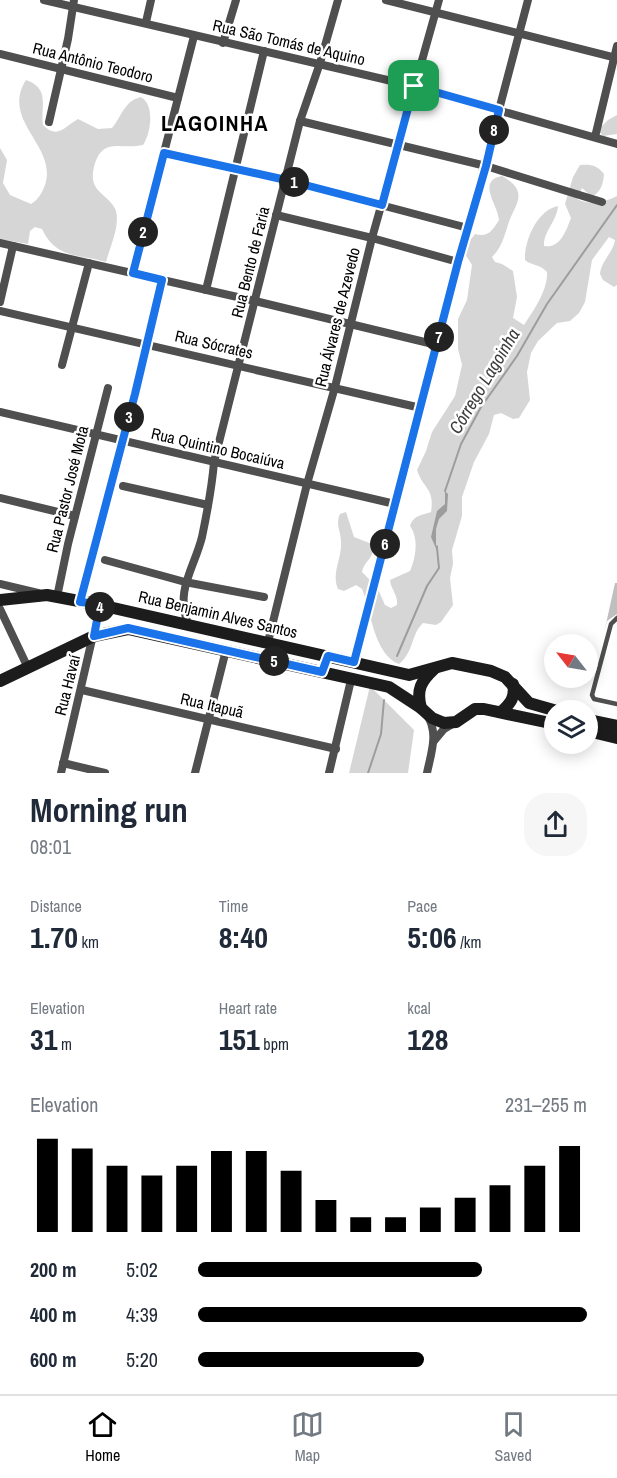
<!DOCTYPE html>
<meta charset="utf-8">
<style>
:root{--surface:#fff;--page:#f6f6f7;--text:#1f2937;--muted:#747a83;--line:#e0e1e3;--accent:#000}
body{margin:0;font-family:"Archivo Narrow",sans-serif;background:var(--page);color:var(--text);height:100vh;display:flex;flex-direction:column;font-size:22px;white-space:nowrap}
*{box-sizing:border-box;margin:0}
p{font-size:20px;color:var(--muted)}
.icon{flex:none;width:33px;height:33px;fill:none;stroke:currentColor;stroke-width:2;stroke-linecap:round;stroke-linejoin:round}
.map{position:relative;height:773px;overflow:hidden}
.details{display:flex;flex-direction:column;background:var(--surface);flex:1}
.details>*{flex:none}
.needle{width:39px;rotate:301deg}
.buttons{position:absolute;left:544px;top:634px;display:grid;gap:12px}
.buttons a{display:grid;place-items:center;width:54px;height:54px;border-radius:50%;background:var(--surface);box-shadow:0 3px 15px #0003;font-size:30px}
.pin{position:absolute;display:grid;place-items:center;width:51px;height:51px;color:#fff;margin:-26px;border-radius:12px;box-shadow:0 3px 9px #0006}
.km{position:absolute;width:30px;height:30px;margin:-15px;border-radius:50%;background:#222;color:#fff;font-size:16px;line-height:30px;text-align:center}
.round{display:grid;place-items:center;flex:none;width:63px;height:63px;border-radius:24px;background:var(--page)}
.head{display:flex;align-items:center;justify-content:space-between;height:102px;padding:0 30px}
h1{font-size:33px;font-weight:700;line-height:45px}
.figures{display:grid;grid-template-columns:repeat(3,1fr);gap:9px;height:102px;padding:6px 30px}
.figures div{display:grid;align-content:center}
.figures b{font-size:30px;font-weight:700}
.figures small{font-size:16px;font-weight:400}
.figures p{font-size:16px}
.chart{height:168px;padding:12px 30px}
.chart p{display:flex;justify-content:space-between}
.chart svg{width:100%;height:108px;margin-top:6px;stroke:var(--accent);stroke-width:6}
ul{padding:0 30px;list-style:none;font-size:20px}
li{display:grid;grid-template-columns:96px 72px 1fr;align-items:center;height:45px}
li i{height:15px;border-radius:8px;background:var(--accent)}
.menu{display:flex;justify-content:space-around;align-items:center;height:84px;border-top:2px solid var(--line);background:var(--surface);font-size:16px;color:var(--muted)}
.menu a{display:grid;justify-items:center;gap:3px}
.menu .active{color:var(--accent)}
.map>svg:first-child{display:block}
.green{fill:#d6d6d6}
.water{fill:#9d9d9d}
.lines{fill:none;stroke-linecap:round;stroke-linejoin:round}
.stream{stroke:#9d9d9d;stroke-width:2}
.building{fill:#bfbfbf}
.service{stroke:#4f4f4f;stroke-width:4.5}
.minor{stroke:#4f4f4f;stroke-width:8}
.secondary{stroke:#1c1c1c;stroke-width:12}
.route-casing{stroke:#fff;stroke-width:12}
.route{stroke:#1a73e8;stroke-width:8}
.labels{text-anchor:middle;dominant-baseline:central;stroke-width:5;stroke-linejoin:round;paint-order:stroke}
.street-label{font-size:16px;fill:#000;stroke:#fff}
.water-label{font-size:18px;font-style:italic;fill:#3e3e3e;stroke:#fff}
.district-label{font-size:22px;font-weight:bold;letter-spacing:1.5px;fill:#000;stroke:#fff}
</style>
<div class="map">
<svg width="617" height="773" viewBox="0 0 617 773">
<rect width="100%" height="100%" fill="#fff"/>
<g class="green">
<path d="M26,80C51,89 40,107 43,125C58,140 65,126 78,119L98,129L112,128C122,116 124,101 141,97C155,105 151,133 143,145C120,150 102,136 94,167C92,176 92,182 97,189C103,196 113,202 116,211C120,226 110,247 106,262C79,254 56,259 42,229L35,227L30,231L28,244L0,239V148L7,160L3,183L10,195L31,204C38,200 42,193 45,185C58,146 0,121 26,80Z"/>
<path d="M617,115V134L603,136L598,130L608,120Z"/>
<path d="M580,165C591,164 597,165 604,174C603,185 601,191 592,197L582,188L577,199C590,206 605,202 617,196V285L614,287L603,280L600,274C601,261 613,253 615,240L609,237L592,260L585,302L579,313L570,321L557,323L538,341L531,353L527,372L530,400L519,418L513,419L501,413L494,415L489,434L474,462L462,497V516L452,550L453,564L450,578L453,605L441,622L436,625L423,623C411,634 414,652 399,664C374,655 371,611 362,589L356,585L344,591L338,589C331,573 342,559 341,542C341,531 335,525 340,514L346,512L354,537L372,544C377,557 364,560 362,572L377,587L385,605L391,608L397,605C398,594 391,590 390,580L410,571C416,557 419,539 410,526C414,515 420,516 431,512C435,488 423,489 417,470L426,451L432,432L455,396L462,365L458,349V319L467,300L472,265L465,254L464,248L475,234C488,238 493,230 499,220C498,205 476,181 502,176C532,193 513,205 507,228C503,240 501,248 492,257L495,262L502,264L513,271L517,297L513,318L524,325C534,310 548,290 547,272C540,264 532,266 525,260C524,241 537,210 558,206C557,221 543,232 544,246C560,249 566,231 571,218L565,204L573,177Z"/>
<path d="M370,686L414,730L408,773H349Z"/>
</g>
<path class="water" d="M445,491L448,494L447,511L439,519L436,529V545L438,546V553L431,537L437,511L445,504Z"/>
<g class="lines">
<g class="stream">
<path d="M445,491L461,444L481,407L517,356L547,304L617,205"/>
<path d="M397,656L427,586L439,568L437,548"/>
<path d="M368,773L381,734L384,700"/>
</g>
</g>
<path class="building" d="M615,583H617V614L607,621L604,633Z"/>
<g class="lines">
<path class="service" d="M617,618L611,624L592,695L594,699L617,704"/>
<g class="minor">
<path d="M44,0L413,86L617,144"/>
<path d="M386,0L617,58"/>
<path d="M146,22L151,0"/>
<path d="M223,43L236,0"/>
<path d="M0,54L178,98"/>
<path d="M300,121L486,166L602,202"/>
<path d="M49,122L68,39L74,0"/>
<path d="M595,137L617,46"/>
<path d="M164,153L286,180L468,228"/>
<path d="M276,215L372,238L458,262"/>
<path d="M0,243L255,301L437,345"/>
<path d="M133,273L194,36"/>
<path d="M206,290L264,51"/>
<path d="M0,302L13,246"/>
<path d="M0,311L421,408"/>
<path d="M62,365L89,263"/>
<path d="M0,412L395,504"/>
<path d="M123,486L208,505"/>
<path d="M0,498L75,516"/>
<path d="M105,560L185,582L264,597"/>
<path d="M0,584L38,593"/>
<path d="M57,597L68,544L108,388"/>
<path d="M80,601L135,395L162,280"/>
<path d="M0,609L28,668"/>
<path d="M188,624C175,590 194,569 202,537C207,513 212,487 214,462L300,121L320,63L338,0"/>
<path d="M268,642L307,484L335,387L372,238L439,0"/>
<path d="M353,662L528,0"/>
<path d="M82,690L336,749"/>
<path d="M427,715C439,733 431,753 427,773"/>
<path d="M434,741L444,729L454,723"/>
<path d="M63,763L105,773"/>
<path d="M61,773L100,605"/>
<path d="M195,773L226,650"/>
<path d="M329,773L351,680"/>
</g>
<g class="secondary">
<path d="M0,600L47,595L100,605L409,675L452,663L491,671L505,677L529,703L557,711"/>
<path d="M0,681L94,636L128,629L389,687L421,708L432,718L444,723L456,722L475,709H484L555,724"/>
<path d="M421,708C416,690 421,681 434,669"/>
<path d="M501,712C510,704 516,697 513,684"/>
<path d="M588,720L617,726"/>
<path d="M588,731L617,738"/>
</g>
</g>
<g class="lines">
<g class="route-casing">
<path id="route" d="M414,86L499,110L486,166L458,262L354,662L328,656L322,672L128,628L94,636L100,604L80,602L135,394L162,280L133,273L164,153L286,180L382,205Z"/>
</g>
<use href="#route" class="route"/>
</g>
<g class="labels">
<g class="street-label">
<text transform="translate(289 42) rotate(13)">Rua São Tomás de Aquino</text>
<text transform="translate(93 62) rotate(14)">Rua Antônio Teodoro</text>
<text transform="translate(250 262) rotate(-76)">Rua Bento de Faria</text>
<text transform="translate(337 317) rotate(-76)">Rua Álvares de Azevedo</text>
<text transform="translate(214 344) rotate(13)">Rua Sócrates</text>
<text transform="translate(218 448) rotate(13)">Rua Quintino Bocaiúva</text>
<text transform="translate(67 489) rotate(-76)">Rua Pastor José Mota</text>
<text transform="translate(218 614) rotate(13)">Rua Benjamin Alves Santos</text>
<text transform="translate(67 685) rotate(-76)">Rua Havaí</text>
<text transform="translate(212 705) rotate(13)">Rua Itapuã</text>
</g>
<g class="water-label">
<text transform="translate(484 381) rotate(-59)">Córrego Lagoinha</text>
</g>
<g class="district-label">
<text x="215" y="123">LAGOINHA</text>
</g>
</g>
</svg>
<div class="buttons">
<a><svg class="needle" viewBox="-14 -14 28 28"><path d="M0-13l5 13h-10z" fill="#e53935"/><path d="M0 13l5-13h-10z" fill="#747a83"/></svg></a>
<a><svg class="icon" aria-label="layers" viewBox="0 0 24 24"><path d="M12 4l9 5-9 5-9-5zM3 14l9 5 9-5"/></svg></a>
</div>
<div class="pin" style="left:414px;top:86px;background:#1e9e55"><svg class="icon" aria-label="arrive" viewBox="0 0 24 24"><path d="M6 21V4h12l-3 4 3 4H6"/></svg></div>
<b class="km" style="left:294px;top:182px">1</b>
<b class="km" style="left:143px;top:232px">2</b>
<b class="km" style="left:129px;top:417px">3</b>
<b class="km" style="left:100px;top:607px">4</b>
<b class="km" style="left:274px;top:661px">5</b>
<b class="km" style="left:385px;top:544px">6</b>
<b class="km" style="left:439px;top:337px">7</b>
<b class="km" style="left:494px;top:130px">8</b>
</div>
<section class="details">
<div class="head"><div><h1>Morning run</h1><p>08:01</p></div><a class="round"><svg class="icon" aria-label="share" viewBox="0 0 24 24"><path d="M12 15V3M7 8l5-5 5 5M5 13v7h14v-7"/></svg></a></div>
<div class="figures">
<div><p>Distance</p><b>1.70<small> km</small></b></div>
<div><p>Time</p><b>8:40</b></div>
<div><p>Pace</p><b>5:06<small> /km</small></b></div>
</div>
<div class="figures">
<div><p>Elevation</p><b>31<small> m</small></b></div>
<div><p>Heart rate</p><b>151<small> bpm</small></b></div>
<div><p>kcal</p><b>128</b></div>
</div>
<div class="chart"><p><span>Elevation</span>231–255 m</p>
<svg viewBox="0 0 160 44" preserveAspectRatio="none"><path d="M5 44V6M15 44V10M25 44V17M35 44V21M45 44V17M55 44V11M65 44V11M75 44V19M85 44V31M95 44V38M105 44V38M115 44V34M125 44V30M135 44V25M145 44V17M155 44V9"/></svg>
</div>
<ul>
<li><b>200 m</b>5:02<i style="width:73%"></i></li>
<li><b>400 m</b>4:39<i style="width:100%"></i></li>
<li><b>600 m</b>5:20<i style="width:58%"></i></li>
</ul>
</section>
<nav class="menu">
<a class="active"><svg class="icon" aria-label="home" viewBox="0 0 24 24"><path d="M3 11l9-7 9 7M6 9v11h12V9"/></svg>Home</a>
<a><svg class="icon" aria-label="map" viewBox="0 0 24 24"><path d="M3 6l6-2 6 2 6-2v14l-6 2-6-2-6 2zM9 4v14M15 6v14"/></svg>Map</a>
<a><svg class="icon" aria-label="saved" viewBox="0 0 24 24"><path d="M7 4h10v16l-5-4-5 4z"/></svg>Saved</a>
</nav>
